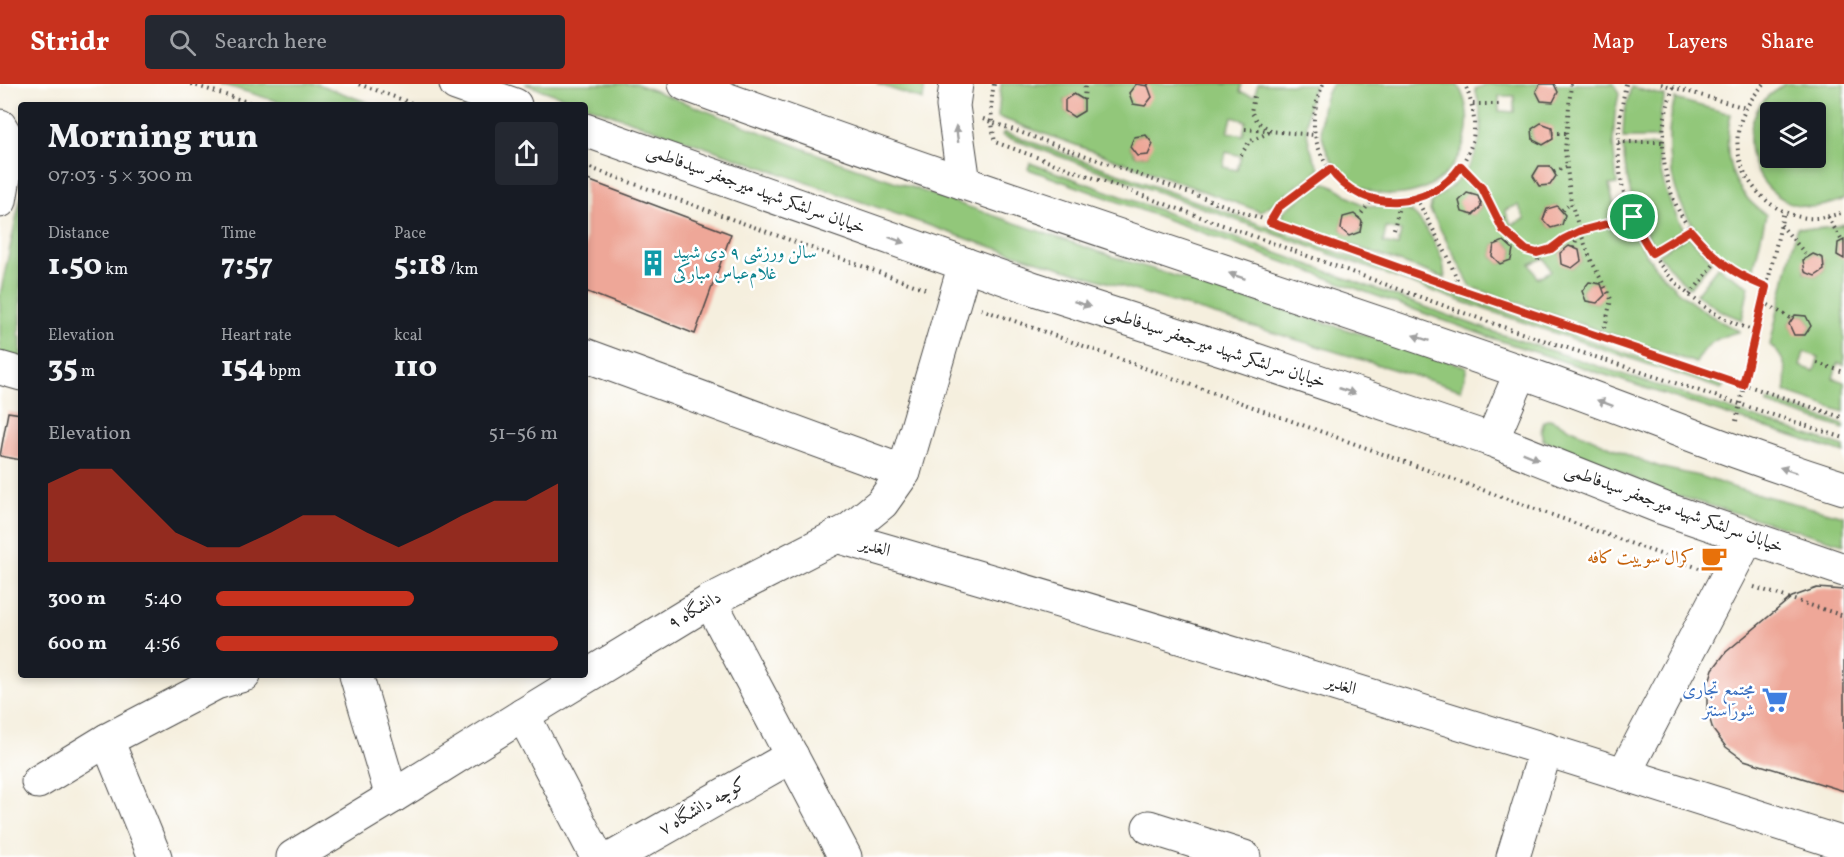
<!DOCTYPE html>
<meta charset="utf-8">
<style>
:root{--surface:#171b24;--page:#242831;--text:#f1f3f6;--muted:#9ea1a6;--accent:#c8321e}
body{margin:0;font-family:Vollkorn,Amiri,serif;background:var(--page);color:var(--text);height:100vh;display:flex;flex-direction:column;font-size:22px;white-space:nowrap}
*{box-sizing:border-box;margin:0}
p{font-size:20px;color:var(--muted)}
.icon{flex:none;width:33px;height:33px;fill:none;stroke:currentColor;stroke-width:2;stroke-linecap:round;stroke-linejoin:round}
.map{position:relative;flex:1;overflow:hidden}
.drawer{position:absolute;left:18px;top:18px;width:570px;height:576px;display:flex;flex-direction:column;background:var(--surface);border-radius:6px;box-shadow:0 3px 9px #0003}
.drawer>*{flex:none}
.fabs{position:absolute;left:1760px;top:18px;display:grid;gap:12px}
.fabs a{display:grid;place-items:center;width:66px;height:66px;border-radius:6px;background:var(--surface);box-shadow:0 3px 9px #0003;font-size:30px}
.pin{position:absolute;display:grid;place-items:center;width:51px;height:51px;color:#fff;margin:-26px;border:3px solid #fff;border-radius:50%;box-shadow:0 2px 6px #0007}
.round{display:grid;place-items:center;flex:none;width:63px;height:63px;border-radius:6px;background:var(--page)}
.headline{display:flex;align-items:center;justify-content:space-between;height:102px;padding:0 30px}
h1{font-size:33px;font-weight:800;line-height:45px}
.stats{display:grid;grid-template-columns:repeat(3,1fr);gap:9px;height:102px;padding:6px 30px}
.stats div{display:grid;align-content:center}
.stats b{font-size:30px;font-weight:800}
.stats small{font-size:16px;font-weight:400}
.stats p{font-size:16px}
.chart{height:168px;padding:12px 30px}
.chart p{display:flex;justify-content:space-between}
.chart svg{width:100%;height:108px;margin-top:6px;fill:var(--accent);opacity:.7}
ul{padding:0 30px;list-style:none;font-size:20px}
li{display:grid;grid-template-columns:96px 72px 1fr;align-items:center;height:45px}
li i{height:15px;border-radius:8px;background:var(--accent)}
header{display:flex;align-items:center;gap:36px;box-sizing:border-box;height:84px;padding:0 30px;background:var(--accent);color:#fff}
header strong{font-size:28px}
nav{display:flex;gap:33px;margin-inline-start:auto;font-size:21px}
.search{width:420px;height:54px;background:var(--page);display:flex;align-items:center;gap:15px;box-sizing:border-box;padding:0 21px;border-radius:6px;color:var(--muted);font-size:22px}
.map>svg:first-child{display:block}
.green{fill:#92c77a;stroke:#5e7952;stroke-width:1.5;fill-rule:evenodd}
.building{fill:#eea798}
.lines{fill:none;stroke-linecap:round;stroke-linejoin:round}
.minor-casing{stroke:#494846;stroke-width:35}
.major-casing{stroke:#494846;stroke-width:35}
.path{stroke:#494846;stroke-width:4;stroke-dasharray:1.5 4.5;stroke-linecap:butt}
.minor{stroke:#fff;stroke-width:33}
.major{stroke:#fff;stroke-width:33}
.oneway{fill:#a0a0a0}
.route-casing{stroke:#fff;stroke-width:12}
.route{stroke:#c8321e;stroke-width:8}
.labels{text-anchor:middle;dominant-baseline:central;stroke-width:5;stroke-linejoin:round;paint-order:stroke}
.street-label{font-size:18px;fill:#2b2b2b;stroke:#fff}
.culture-label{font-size:18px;fill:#0d838f;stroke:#fff;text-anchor:start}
.food-label{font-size:18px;fill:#c56008;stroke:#fff;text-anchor:end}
.shop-label{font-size:18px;fill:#366cbe;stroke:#fff;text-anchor:end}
</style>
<header>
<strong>Stridr</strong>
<div class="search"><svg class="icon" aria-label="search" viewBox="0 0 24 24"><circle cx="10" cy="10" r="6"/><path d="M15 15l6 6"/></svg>Search here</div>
<nav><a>Map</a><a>Layers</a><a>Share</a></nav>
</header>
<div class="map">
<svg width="1844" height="773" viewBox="0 0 1844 773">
<rect width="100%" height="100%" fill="#fff"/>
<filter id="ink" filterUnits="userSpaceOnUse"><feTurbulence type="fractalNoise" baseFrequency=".0167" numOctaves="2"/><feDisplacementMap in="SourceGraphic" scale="12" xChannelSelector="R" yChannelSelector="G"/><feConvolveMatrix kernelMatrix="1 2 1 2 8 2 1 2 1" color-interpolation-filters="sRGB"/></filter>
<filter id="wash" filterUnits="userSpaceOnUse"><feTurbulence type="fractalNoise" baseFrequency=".008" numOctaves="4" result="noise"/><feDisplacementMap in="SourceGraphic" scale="24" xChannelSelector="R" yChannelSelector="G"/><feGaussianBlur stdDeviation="1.35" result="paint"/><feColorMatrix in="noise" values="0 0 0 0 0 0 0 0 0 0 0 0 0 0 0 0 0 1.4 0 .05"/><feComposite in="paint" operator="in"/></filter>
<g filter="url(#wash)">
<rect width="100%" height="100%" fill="#f5efde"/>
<g class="green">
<path d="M221,0H318L374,21H289Z"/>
<path d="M525,0H637L841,79L1114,173L1467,283L1461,306L979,159Z"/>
<path d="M877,0H925L923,16Z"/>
<path d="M1001,0H1242L1240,8L1254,12L1258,0H1315C1304,28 1303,58 1320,85L1261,128L998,33ZM1075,10L1084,16V27L1074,33L1065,27V16ZM1232,33L1246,37L1243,51L1228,48ZM1146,51L1148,71L1136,72L1130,63L1135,53ZM1226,68L1241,72L1237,86L1223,83Z"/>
<path d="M1332,0H1457C1465,12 1469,29 1467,44C1458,122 1353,136 1325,62C1318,43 1320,17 1332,0Z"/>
<path d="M1488,0H1540L1536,7L1541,17L1552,18L1558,8L1554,0H1614L1619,10L1615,29L1613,59L1617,100L1609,101L1614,122L1622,142L1629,138C1650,190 1691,224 1739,247V248C1718,252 1705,260 1696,279L1471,203L1430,126L1432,117C1475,90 1491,54 1475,5ZM1499,12H1514V28L1499,27ZM1541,39L1552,44L1543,61L1533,56L1532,45ZM1539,82H1550L1556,92L1550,101L1539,102L1533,91ZM1467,109L1478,112L1481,123L1473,131L1462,128ZM1518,121L1525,135L1511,141L1505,126ZM1557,122L1565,131L1562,141L1551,144L1543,136L1547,125ZM1504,157L1513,165L1511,176L1500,180L1492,172L1494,161ZM1569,162L1579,166L1581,177L1572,184L1562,180L1560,169ZM1544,174L1551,187L1537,194L1530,180ZM1590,198L1601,200L1604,210L1597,219L1586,217L1582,207Z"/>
<path d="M1785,0H1844V115L1842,116C1832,120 1822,123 1810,123C1761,121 1734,62 1760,21C1766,12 1775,6 1785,0ZM1770,28H1815V74H1770Z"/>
<path d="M1631,3L1665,12L1661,26L1658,54H1623L1624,31Z"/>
<path d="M1675,15L1731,30C1724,60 1726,90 1748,115C1753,121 1760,126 1766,131L1752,192C1738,184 1725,176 1714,165C1672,128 1660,67 1675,15Z"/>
<path d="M1004,48L1464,214L1724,302L1721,305L1463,218L1003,52L1002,51Z"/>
<path d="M1623,62H1658C1659,92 1668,119 1684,145L1654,163C1634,129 1626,101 1623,62Z"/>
<path d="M1030,79L1494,248L1844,363V369L1492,254L1028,85Z"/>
<path d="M1326,99C1340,103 1349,114 1362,120C1377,125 1390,122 1404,125C1419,127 1437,162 1442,175C1444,181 1444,188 1445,194L1283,137V128L1318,102ZM1354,130L1362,137L1360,148L1349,152L1341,145L1343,134ZM1386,144L1401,147L1398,162L1383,159Z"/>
<path d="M21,112V239L18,252L21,253V287L0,280V211Z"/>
<path d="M1844,140V156L1838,159L1837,170L1844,175V281L1838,279L1833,294L1844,298V328L1785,308C1789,289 1785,273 1770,261L1797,143C1813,146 1828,145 1844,140ZM1813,170L1823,175L1824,186L1815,192L1805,188L1804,177ZM1795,231L1806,232L1811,242L1805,251L1794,250L1789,240ZM1804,268L1819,273L1814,287L1800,282Z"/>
<path d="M1688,152L1712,177L1690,204L1676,191L1658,170Z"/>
<path d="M1718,182L1725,188L1749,202L1742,236L1721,227L1696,210Z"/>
<path d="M1769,316L1844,341V345L1767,320V317Z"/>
<path d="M1550,335L1632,373L1663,384L1703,393L1738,405L1844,432V460L1673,411L1543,356L1541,347L1544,337Z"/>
</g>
<g id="blocks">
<g class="building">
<path d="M1136,0L1148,2L1152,13L1145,22L1133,20L1129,9Z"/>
<path d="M1540,0H1554L1558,8L1553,18L1541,17L1536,7Z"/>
<path d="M1074,10L1084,16V27L1074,33L1065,27V16Z"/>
<path d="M1541,39L1552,43L1553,55L1543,61L1533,56L1532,45Z"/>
<path d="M1146,51L1153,60L1148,71L1137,72L1130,63L1134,53Z"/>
<path d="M1539,82H1550L1556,92L1550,101L1539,102L1533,92Z"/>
<path d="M585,95L731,150L695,250L585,207Z"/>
<path d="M1467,109L1478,112L1480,118L1481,123L1473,131L1462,128L1459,117Z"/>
<path d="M1557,122L1565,131L1562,141L1551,144L1543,136L1547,125Z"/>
<path d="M1354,130L1362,137L1360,148L1349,152L1341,145L1343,133Z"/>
<path d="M1844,156V175L1837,171L1838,159Z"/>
<path d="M1504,157L1513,165L1511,176L1500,180L1492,172L1494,161Z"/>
<path d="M1569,162L1579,166L1581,177L1572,184L1561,180L1560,169Z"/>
<path d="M1813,170L1823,174L1824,186L1815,192L1805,188L1803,176Z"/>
<path d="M1589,198L1601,200L1605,211L1597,219L1586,217L1582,207Z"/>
<path d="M1795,231L1806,232L1811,242L1805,251H1794L1789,240Z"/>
<path d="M8,328L21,330V376L0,372Z"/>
<path d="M1817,504L1844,506V707L1744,676L1726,663L1713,646L1707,626V605L1713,585L1726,568L1792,513Z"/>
</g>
</g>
</g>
<g filter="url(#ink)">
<use href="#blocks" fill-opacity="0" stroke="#494846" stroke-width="1.5"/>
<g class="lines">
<g class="minor-casing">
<g id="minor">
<path d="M956,0L953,22L964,99"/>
<path d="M0,42L10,59L0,117"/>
<path d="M585,271L904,388"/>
<path d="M0,284L21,290"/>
<path d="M836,452C1174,549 1509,653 1844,760"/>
<path d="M710,517L845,773"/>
<path d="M356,591L392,713"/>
<path d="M523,631L597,773"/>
<path d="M107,656L216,599L244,591"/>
<path d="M1624,690L1748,453"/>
<path d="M38,698L107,656L155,773"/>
<path d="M1149,743L1244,773"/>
<path d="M293,773L392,713L523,631L710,517L849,446L882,419L904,388L965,180"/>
<path d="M614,773L792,672"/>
<path d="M1513,773L1546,665"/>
</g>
</g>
<g class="major-casing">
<g id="major">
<path d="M456,0L515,21"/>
<path d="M685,0C961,102 1241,191 1519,287C1628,325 1734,370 1844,404"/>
<path d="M585,46L1035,205L1244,272L1492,356L1663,424L1844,486"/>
<path d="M1492,356L1521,288"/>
</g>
</g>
<g class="path">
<path d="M191,0L257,21"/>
<path d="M359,0L417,21"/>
<path d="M994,0C990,20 991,38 995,58L1497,241L1844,354"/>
<path d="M1147,0L1148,2"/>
<path d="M1323,0C1318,12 1315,23 1314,35C1313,52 1319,69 1328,83C1361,130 1428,129 1460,83C1480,55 1476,29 1465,0"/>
<path d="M1571,0L1565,66L1571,119L1580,147L1590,174L1611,215L1606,239L1600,253"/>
<path d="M1626,0C1620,29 1616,57 1620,87C1628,159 1686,227 1756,247"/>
<path d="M1661,0L1746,24"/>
<path d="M1764,0C1755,10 1748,19 1743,31C1723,77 1760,129 1807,134C1820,135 1832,132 1844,128"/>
<path d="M1673,3C1668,20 1663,36 1663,53C1661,124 1702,177 1766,203"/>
<path d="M1084,16L1085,0"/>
<path d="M1473,20H1499"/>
<path d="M983,35L1456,204L1844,334"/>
<path d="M1245,45L1315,51"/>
<path d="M1552,49H1566"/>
<path d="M1618,58H1663"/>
<path d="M1241,71L1249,58L1272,47L1259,39L1251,28L1254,12"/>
<path d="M585,82L928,206"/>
<path d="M1461,83L1482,104L1503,146L1526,166L1537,169L1551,165L1564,155L1580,147L1633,133"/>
<path d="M1554,88L1566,83"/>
<path d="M1416,114L1448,173L1458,198L1456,204"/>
<path d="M1480,118L1487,114"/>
<path d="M1562,126L1571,119"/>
<path d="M1828,133L1842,157"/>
<path d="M1358,134L1373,115"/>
<path d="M1270,138C1277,118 1312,98 1330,85"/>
<path d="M1498,138L1507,133"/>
<path d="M1781,141L1808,173"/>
<path d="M1394,145L1400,118"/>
<path d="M1509,161L1514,155"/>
<path d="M1574,164L1576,156L1575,149"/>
<path d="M1537,169L1538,176"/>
<path d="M1652,169L1690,145"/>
<path d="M1690,211L1718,175"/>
<path d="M1763,218L1792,235"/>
<path d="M981,225L1699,484"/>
<path d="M1817,279L1844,288"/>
<path d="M1736,337L1784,127"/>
<path d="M1754,503L1844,532"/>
</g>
<use href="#minor" class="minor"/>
<use href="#major" class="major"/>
</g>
<defs><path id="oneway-solid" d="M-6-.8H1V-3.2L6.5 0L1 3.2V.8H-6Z" transform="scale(1.5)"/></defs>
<g class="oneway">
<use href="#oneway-solid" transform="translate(957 50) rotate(-98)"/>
<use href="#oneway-solid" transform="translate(897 156) rotate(20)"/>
<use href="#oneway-solid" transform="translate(1237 192) rotate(-161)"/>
<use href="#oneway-solid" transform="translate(1082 220) rotate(18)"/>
<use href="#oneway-solid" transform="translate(1421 254) rotate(-161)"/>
<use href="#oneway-solid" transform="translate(1347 307) rotate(19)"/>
<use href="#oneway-solid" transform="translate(1605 319) rotate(-160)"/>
<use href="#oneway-solid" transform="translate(1531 372) rotate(22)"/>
<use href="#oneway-solid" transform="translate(1788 386) rotate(-162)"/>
</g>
</g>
<g class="lines" filter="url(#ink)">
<g class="route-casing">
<path id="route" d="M1461,82L1482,104L1503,146L1526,166L1537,169L1551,165L1564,155L1580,147L1633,133L1638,146L1652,169L1690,146C1714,174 1731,189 1766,203L1743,301L1456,204L1270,138L1279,123L1330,85C1361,130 1430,127 1461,82Z"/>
</g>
<use href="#route" class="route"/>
</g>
<defs>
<g id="building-bare" transform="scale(2.07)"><path d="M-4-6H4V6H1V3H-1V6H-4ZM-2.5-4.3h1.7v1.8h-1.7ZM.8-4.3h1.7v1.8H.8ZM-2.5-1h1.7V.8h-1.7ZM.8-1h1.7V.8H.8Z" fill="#0f9aa8" stroke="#fff" stroke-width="2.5" paint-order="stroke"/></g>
<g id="cafe-bare" transform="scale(2.07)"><path d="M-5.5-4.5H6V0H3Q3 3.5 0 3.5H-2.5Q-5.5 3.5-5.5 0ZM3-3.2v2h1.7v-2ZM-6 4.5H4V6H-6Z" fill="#e8710a" stroke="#fff" stroke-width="2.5" paint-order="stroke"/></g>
<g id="supermarket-bare" transform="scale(2.07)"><path d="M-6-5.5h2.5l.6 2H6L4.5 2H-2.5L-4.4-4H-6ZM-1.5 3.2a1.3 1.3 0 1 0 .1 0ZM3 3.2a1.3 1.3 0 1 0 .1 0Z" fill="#3f7fe0" stroke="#fff" stroke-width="2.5" paint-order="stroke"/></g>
</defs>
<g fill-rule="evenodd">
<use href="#building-bare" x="653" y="179"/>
<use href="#cafe-bare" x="1714" y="474"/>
<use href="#supermarket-bare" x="1775" y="616"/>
</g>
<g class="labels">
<g class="street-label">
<text transform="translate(756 106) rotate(20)">خیابان سرلشکر شهید میرجعفر سیدفاطمی</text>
<text transform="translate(1215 264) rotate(18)">خیابان سرلشکر شهید میرجعفر سیدفاطمی</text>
<text transform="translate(1674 425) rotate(20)">خیابان سرلشکر شهید میرجعفر سیدفاطمی</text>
<text transform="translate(875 464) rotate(16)">الغدیر</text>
<text transform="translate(695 527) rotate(-30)">دانشگاه ۹</text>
<text transform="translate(1341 602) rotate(17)">الغدیر</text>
<text transform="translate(703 723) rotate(-30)">کوچه دانشگاه ۷</text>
</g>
<g class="culture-label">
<text x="673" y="169">سالن ورزشی ۹ دی شهید<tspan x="673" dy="21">غلام‌عباس مبارکی</tspan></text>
</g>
<g class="food-label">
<text x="1694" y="474">کرال سوییت کافه</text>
</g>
<g class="shop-label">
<text x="1755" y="606">مجتمع تجاری<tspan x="1755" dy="21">شوراسنتر</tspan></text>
</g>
</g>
</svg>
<div class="fabs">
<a><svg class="icon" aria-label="layers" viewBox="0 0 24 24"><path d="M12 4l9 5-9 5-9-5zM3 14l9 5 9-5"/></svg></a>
</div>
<div class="pin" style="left:1633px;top:133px;background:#1e9e55"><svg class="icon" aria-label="arrive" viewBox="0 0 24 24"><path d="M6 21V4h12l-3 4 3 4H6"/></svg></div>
<section class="drawer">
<div class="headline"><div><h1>Morning run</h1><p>07:03 · 5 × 300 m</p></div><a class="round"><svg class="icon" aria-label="share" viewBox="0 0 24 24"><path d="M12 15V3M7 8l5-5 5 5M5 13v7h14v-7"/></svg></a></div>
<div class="stats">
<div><p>Distance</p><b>1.50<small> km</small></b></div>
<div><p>Time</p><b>7:57</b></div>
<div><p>Pace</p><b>5:18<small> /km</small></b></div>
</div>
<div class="stats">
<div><p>Elevation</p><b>35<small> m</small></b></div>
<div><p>Heart rate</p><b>154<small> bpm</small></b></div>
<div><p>kcal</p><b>110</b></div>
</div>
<div class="chart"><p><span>Elevation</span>51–56 m</p>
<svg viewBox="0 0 160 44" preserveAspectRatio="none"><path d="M0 44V12L10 6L20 6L30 19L40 32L50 38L60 38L70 32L80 25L90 25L100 32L110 38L120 32L130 25L140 19L150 19L160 12V44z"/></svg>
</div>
<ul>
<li><b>300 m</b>5:40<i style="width:58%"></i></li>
<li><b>600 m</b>4:56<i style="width:100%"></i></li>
</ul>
</section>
</div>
